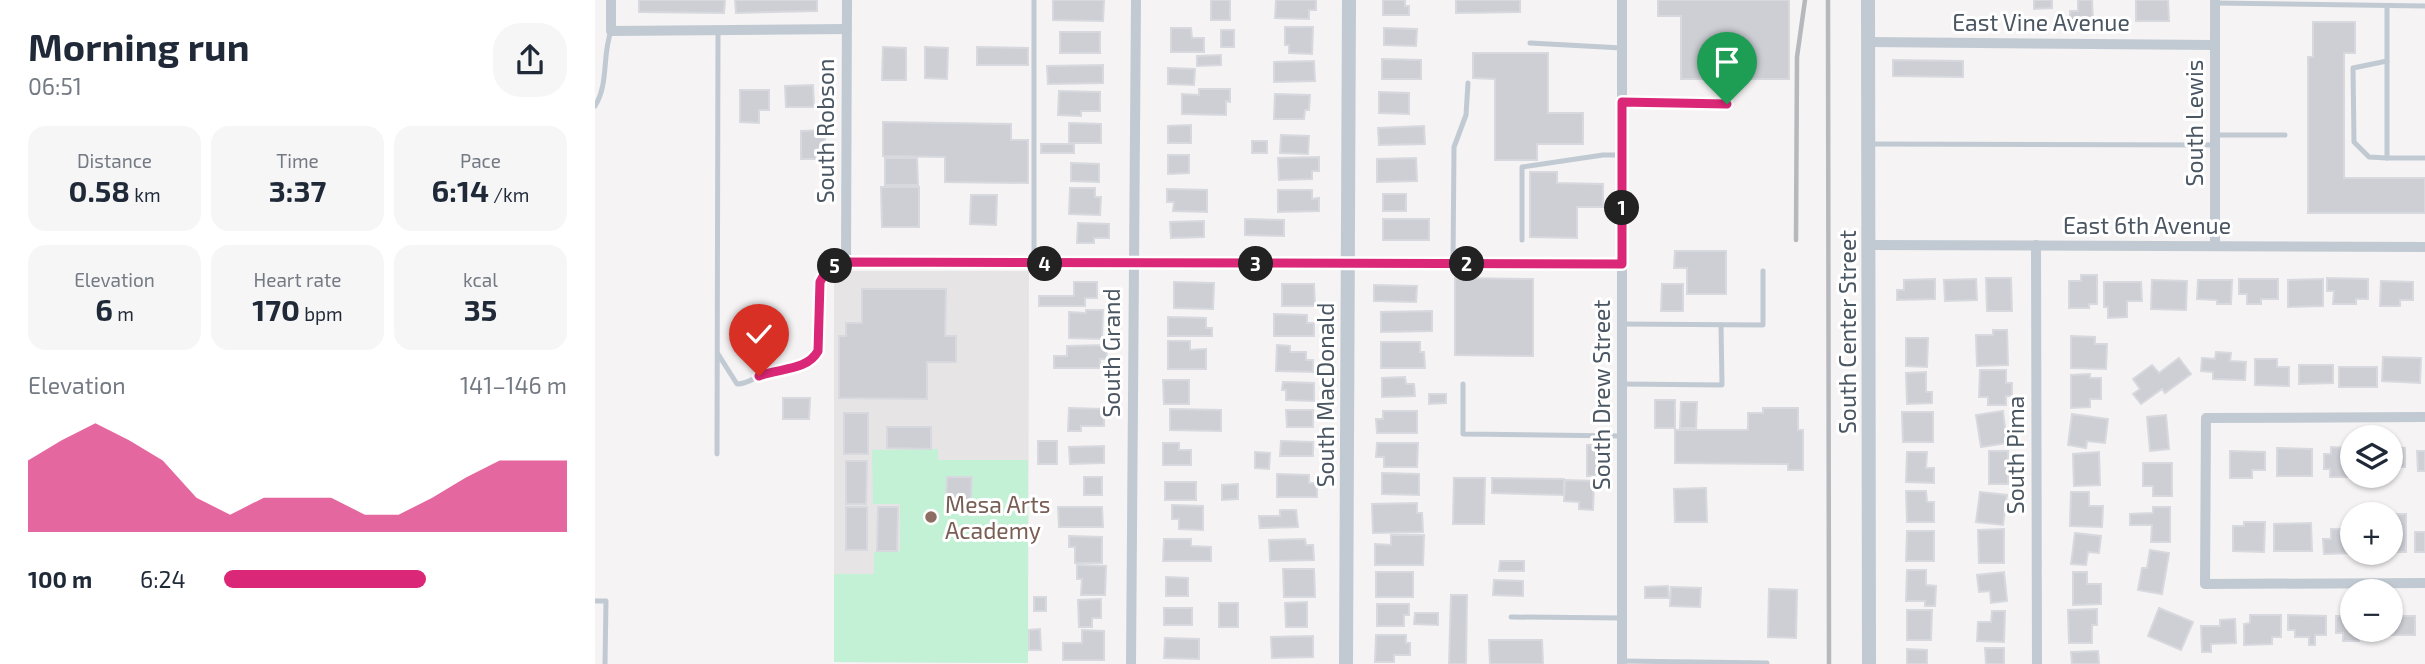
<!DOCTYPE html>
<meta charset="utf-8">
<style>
:root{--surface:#fff;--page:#f6f6f7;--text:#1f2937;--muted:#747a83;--accent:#db2777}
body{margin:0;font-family:"Exo 2",sans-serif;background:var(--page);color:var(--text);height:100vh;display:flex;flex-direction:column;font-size:26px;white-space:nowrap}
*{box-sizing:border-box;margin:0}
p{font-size:23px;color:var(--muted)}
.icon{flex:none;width:38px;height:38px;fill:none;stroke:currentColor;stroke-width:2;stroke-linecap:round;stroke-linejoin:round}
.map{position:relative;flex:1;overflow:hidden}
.panel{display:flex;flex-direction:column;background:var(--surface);width:595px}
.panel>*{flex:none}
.buttons{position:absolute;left:1745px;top:425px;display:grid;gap:14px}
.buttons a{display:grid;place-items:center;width:63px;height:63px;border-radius:50%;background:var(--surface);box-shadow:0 2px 5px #0004;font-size:35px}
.pin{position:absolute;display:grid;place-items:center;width:60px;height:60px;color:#fff;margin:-72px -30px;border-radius:50% 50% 50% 0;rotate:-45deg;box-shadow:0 0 7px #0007}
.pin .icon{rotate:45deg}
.km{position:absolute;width:35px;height:35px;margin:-18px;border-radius:50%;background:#222;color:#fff;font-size:19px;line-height:35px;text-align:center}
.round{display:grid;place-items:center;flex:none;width:74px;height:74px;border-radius:28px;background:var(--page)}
.headline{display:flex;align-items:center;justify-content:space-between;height:119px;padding:0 28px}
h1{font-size:38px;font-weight:700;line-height:52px}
.stats{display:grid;grid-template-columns:repeat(3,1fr);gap:10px;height:119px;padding:7px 28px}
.stats div{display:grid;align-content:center;border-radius:18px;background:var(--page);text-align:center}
.stats b{font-size:30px;font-weight:700}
.stats small{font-size:19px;font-weight:400}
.stats p{font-size:19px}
.chart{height:196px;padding:14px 28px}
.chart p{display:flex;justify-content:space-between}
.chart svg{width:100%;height:126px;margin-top:7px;fill:var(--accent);opacity:.7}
ul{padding:0 28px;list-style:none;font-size:23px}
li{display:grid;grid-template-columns:112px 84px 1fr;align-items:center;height:52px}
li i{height:18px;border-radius:9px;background:var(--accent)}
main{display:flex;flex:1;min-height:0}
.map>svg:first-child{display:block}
.education{fill:#e6e4e5}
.green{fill:#c3f1d5}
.building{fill:#cdcfd5;stroke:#d7d9de;stroke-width:2}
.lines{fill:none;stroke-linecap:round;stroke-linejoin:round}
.service{stroke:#c1cad2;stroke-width:5}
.minor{stroke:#c1cad2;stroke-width:10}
.tertiary{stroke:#c1cad2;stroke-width:14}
.rail{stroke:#b5b8bd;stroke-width:4.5}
.route-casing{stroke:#fff;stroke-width:14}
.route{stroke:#db2777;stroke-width:9}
.education-dot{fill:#8d6e63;stroke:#fff;stroke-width:2.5}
.labels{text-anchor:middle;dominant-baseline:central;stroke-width:6;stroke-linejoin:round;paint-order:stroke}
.street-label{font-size:23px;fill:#4a5661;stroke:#fff}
.education-label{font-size:23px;fill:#785e54;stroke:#fff;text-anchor:start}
</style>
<main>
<section class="panel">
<div class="headline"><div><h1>Morning run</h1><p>06:51</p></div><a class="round"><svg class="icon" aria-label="share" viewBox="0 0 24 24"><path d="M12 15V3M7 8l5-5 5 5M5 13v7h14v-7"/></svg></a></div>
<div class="stats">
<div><p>Distance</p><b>0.58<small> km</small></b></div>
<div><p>Time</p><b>3:37</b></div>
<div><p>Pace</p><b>6:14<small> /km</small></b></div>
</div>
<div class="stats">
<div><p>Elevation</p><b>6<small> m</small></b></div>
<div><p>Heart rate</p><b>170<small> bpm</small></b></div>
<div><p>kcal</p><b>35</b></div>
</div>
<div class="chart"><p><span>Elevation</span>141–146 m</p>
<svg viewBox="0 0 160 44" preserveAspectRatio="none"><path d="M0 44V19L10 12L20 6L30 12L40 19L50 32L60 38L70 32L80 32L90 32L100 38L110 38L120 32L130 25L140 19L150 19L160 19V44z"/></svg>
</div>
<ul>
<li><b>100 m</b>6:24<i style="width:59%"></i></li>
</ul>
</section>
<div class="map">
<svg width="1830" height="664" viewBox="0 0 1830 664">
<rect width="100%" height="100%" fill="#f5f3f3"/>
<path class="education" d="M239,271H434L433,663L239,662Z"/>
<path class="green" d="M343,449V460H433V663L239,662V574H279V552L305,551V504H278L277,450Z"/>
<g class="building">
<path d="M44,0H130L129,13L44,12Z"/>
<path d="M140,0H222V11L141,13Z"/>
<path d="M458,0H509L508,21L458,20Z"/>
<rect x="616" y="0" width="19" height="20"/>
<path d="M681,0H721V10H714V19L680,18Z"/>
<path d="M788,0H810V6H814V15H788Z"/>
<path d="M861,0H925V12L861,13Z"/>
<path d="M1063,0H1194V79H1086V16H1063Z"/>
<path d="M1439,0H1457V8L1439,9Z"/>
<path d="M1483,0H1497L1498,22L1475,23V11H1483Z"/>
<path d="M1541,0H1573L1574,21H1541Z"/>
<path d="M1718,22H1760V53H1749V178H1830V213H1713V57H1718Z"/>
<path d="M690,27H718L717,54L694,53V45H690Z"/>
<path d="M576,28H596L597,38H609V52H576Z"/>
<path d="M789,28L822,29L821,46L789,45Z"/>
<rect x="626" y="30" width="13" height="17"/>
<rect x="465" y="32" width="40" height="21"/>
<path d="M288,47L311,48V80H287Z"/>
<path d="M330,47L353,48L352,79L330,78Z"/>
<path d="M382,47L433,48V65H382Z"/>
<path d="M878,53H953V113H988V144H942V160H900V79L878,78Z"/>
<path d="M626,55V65L602,66V56Z"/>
<path d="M787,59L826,60V79H787Z"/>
<path d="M1298,60L1368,61V77L1298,76Z"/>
<path d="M719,61L720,81L679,82V62Z"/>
<path d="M508,65V83L453,84L452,66Z"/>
<path d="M573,68L600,69L599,85L573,84Z"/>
<path d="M218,85L219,107H191L190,86Z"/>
<path d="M604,89H635V102L631,101V115L587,114V94L604,95Z"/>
<path d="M145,90H174V110H164V123L145,122Z"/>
<path d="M464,91L505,92V111H486V116L463,115Z"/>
<path d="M784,92L814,93V114L784,113Z"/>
<path d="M680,94L715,95L714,110H710L709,119H679Z"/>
<path d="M288,122L416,124V140H433V183L350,182V157L288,156Z"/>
<path d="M474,123L506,124V143H474Z"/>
<path d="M596,125V143H573V126Z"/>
<path d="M829,126L830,144L784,145L783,128Z"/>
<path d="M230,130V159H206V131Z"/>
<path d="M686,135L714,136L713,154L685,153Z"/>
<rect x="657" y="141" width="15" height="12"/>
<rect x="446" y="144" width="33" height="9"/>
<path d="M573,155H594V173L573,174Z"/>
<path d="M724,157V171H717V179L684,180L683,158Z"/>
<path d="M290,158H322L323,185H290Z"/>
<path d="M821,158L822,181L782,182V159Z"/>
<path d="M476,163L504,164V182L476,181Z"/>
<path d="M935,172H962V183L1008,184V207H982V238L935,237Z"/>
<path d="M286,187H324V227H287Z"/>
<path d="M475,188H500V197H506L505,215L474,214Z"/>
<path d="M572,189L612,190V212L578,211L579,202H572Z"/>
<path d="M683,190H717V199L724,198V211L683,212Z"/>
<rect x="788" y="194" width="23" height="17"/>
<path d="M376,195H402L401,225L375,224Z"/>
<path d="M650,219L689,220V236L650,235Z"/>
<rect x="788" y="219" width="46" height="21"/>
<path d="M609,221V237L576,238L575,222Z"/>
<path d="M483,223L514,224V238H499V243H482Z"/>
<path d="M1080,251H1131V294H1092V268H1079Z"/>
<path d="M1486,275H1502V304H1494V308H1474V281H1486Z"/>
<path d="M860,278L938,279V356L860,355Z"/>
<path d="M1391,278H1416L1417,311H1392Z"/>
<path d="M1732,278L1773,279V299H1761V304H1738L1739,291H1732Z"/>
<path d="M1340,279V299L1302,300V290H1309V280Z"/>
<path d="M1381,279L1382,300L1350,301L1349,280Z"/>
<path d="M1644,279H1683V299H1666V304H1652V294H1644Z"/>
<path d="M1728,279V306L1693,307V280Z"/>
<path d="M1557,280L1592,281L1591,310L1556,309Z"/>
<path d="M1603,280H1637L1636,304H1622V300L1602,299Z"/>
<path d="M1786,281L1818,282V300H1805V306H1785Z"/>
<path d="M479,282H502V298H490V306H444V296H479Z"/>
<path d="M579,282L619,283L618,309L579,308Z"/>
<path d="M1509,282H1546L1547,301H1532V317L1513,318V307H1509Z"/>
<path d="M687,284H719L720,306H687Z"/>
<path d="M1067,284H1088V311H1066Z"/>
<path d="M779,285L822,286L821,302L779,301Z"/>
<path d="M267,289H351L350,336H361V362H332V399L244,398V336H251V323H267Z"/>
<path d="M491,310H508L507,339L474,338V312L491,313Z"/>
<path d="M837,311V331L786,332V312Z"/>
<path d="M679,314L712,315V323H719V336H679Z"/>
<path d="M573,317L611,318V328H617V336H573Z"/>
<path d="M1398,330H1412L1413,365L1382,366L1381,335H1398Z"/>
<path d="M1476,336L1500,337V344H1512L1511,369L1476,368Z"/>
<path d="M1311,338H1333L1332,367L1311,366Z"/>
<path d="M573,341H595V350L611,349V369H573Z"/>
<path d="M786,342H825V352H829L830,368H786Z"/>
<path d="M511,345L512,359H505V368H459V356H472V346Z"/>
<path d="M682,345L695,346V352H711V360H718V372L681,371Z"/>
<path d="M1621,352L1636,353L1635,361L1651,362L1650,380L1618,379V372L1606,371L1607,358L1620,359Z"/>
<path d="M1788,357L1826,358L1825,383L1787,381Z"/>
<path d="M1584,358L1596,374L1570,393L1567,389L1546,404L1538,394L1545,389L1538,379L1557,365L1564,373Z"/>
<path d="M1660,359H1682V367H1694V386L1660,385Z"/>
<path d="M1704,365H1738V383L1704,384Z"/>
<rect x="1744" y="367" width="38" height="20"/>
<path d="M1385,370H1411V383H1417V396H1411V405H1393V397H1384Z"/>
<path d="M1331,372V392H1337V403L1312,404L1311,373Z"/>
<path d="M1495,374V378H1506V399H1495V407L1476,408V375Z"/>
<path d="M810,377L811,384H819L820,396L787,397V378Z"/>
<path d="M568,380H594V404H569Z"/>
<path d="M688,382L719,383V401L691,400V390H687Z"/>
<path d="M834,394H851V403L834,404Z"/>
<path d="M188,398H215L214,419H188Z"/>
<rect x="1060" y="400" width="20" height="28"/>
<path d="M1086,402H1102L1101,428H1085Z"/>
<path d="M474,408L509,409V426H486V431H473Z"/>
<path d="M1168,408H1203V430H1208V470H1193V464L1080,463V430H1153V413H1168Z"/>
<path d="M575,409L626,410V431L575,430Z"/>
<path d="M691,410H718V427H692Z"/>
<path d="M788,411H822V433H782L781,419H788Z"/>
<path d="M1408,411L1412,443L1386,447L1381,415Z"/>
<path d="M1307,412H1338V442H1308Z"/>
<rect x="249" y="413" width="24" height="41"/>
<path d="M1477,414L1513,419L1510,443L1492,441L1491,448L1473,445Z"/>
<path d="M1571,415L1574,449L1555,451L1552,417Z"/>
<path d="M292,427H336V449L292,448Z"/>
<rect x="443" y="441" width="19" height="23"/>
<path d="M686,441L718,442V456H685Z"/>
<path d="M568,443H584V450H596V465H568Z"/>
<path d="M782,443H823L822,467H789V457H781Z"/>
<rect x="992" y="445" width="22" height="31"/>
<path d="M509,446V463L475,464L474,447Z"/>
<path d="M1736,447L1755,448L1757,471H1753V477H1735V469H1729V454H1736Z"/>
<path d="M1796,447L1810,448V467H1796Z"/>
<path d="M1682,448L1717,449V476H1682Z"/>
<rect x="1394" y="451" width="19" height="33"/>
<path d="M1635,451L1670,452V470H1657V478H1635Z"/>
<path d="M1822,451H1830V471H1823Z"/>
<path d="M660,452L675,453L674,469L660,468Z"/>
<path d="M1312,452H1332L1331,468H1339V483L1311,482Z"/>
<path d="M1504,452L1505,485L1479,486L1478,454Z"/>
<path d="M251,461H272L271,504H251Z"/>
<path d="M1548,463H1577V496H1558V486H1548Z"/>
<path d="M787,473L824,474V495L787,494Z"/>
<path d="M682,474L714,475V483H722V497H682Z"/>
<path d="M352,477H377L376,501L351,500Z"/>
<rect x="489" y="477" width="18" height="18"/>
<path d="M859,478H890L889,524H858Z"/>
<path d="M897,478L969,479V495L897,493Z"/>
<path d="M970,480L999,481L998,510L984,509V502L969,501Z"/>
<rect x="570" y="482" width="31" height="18"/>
<path d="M643,484V499L627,500V485Z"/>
<path d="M1111,488L1112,522H1080L1079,489Z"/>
<path d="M1311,491H1331L1332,502H1339V522H1312Z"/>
<path d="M1385,492L1412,495L1408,525L1381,522Z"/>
<path d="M1476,492H1494V506H1508L1507,527L1475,526Z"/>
<path d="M822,503V513H827L828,532L778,533L777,504Z"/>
<path d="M577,505L608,506V530L584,529V519H577Z"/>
<rect x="251" y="507" width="21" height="43"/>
<path d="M283,507H303L302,551H282Z"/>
<path d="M463,507H507L508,527H464Z"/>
<path d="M1558,507H1575V542H1556L1557,525H1535V514L1558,513Z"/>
<path d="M685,510H701L703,527L665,528L664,516H685Z"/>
<path d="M1797,514H1811V552H1796Z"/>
<path d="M1649,522H1670L1669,552L1638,551V526H1649Z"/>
<path d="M1716,523L1717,551H1679V524Z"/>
<path d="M1409,529V563H1384L1383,530Z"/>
<path d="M1736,529H1745V533H1757V553H1764L1729,554L1728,539H1736Z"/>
<path d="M1312,531H1339V561H1311Z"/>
<rect x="1820" y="532" width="10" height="20"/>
<path d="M1480,533L1506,536L1504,553L1493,552L1491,565L1476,564Z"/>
<path d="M796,535H829L828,565H780V544L796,545Z"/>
<path d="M474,536L507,537V563H480V547H474Z"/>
<path d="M569,539H596V546L616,547V561H568Z"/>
<path d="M710,539L711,545H718L719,560L675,561L674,540Z"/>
<path d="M1555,550L1574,553L1567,594L1543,590L1547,568H1552Z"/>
<path d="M905,561H929V571H904Z"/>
<path d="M482,565L511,566L510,595H486L487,579H482Z"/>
<path d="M688,569H719L720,597H689Z"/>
<path d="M1312,570H1331V585L1341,586L1340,606H1330V601H1311Z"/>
<rect x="781" y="572" width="37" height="25"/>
<path d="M1409,572L1412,601L1396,603L1395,591L1384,592L1382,575Z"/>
<path d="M1478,572H1492V584H1506V604L1478,605Z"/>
<path d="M571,577L593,578V596H571Z"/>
<path d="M899,580L928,581V596L898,595Z"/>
<path d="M1073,586L1074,598H1050V587Z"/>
<path d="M1076,587L1106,588L1105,607L1075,606Z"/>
<path d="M1174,589L1202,590L1201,638L1173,637Z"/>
<path d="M856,595H872L871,664H854Z"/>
<rect x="439" y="597" width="12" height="14"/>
<path d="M506,599V618H497V627H484L483,600Z"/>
<path d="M712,602V627H691L690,603Z"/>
<rect x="624" y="603" width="19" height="24"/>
<path d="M782,604H814V615H809V626H782Z"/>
<rect x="569" y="608" width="28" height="17"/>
<path d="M1564,608L1598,622L1586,650L1553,636Z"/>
<path d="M1502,609V625H1497V643H1474L1473,610Z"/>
<path d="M1312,610H1337L1336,640H1312Z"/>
<path d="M1397,611H1410L1409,642L1382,641L1383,622H1396Z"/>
<path d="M820,613H843V625L819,624Z"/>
<path d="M1655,615H1686V637H1677V644L1649,645V624L1655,623Z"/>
<path d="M1693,615L1731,616V635H1720V645H1714V637H1700V630H1693Z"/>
<path d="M1741,616H1757V630H1775V634H1764V641H1748V633H1741Z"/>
<path d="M1796,616H1820V635H1783L1782,630H1796Z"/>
<path d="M1640,619L1641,643L1616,644V652H1607L1606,626H1625V620Z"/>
<path d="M445,629L446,650H434V630Z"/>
<path d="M487,630L509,631V660H468V643H487Z"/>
<path d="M781,635H811V643H815V655H799V662H780Z"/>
<path d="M718,636V657L677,658L676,637Z"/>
<path d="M570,638L604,639V659L569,658Z"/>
<path d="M894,640H947L948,664H895Z"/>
<path d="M1390,648H1409V664H1391Z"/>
<path d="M1312,649L1332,650V664H1312Z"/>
<path d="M1503,651L1504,664H1477L1476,652Z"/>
</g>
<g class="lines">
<g class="service">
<path d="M1620,3L1830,6"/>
<path d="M1792,6V158H1830"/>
<path d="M935,43L1027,48"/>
<path d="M1792,61L1758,68L1759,142L1774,157L1792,158"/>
<path d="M1027,102L1132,104"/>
<path d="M0,106C14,84 7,55 16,31"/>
<path d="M1620,135H1690"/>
<path d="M1275,144L1620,145"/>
<path d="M927,240V167L1008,155H1027"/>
<path d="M439,263V0"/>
<path d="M858,264L859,147L871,115L873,83"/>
<path d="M1027,324L1168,325V271"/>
<path d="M123,354L142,384C155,384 162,375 174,372C192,366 213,370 223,351L225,282L231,271L251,262"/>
<path d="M868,384V434L1027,436"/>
<path d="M1027,384L1127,385L1126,325"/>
<path d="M122,454L123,30"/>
<path d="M0,601H11L10,664"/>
<path d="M916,617L1027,618"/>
<path d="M1027,661L1172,663"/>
</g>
<g class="minor">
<path d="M16,0V31L251,29"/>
<path d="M252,0L251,262L1027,264"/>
<path d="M1027,0V664"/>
<path d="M1620,0V246"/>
<path d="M1273,42L1619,45"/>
<path d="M1275,245L1830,247"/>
<path d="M1441,245L1442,664"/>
<path d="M1830,417L1611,418L1610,584L1830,583"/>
<path d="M536,664L541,0"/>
</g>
<g class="tertiary">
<path d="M1273,0L1274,664"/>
<path d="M751,664L754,0"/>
</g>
<g class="rail">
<path d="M1233,0L1234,664"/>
<path d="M1201,240L1202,57L1210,0"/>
</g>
</g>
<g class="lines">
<g class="route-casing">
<path id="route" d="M164,376C184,368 212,371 223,351L225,282L231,271L251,262L1027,264V102L1132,104"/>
</g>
<use href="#route" class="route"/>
</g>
<circle class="education-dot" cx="336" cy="517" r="7"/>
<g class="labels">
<g class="street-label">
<text x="1446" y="22">East Vine Avenue</text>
<text transform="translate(1599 123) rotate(-90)">South Lewis</text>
<text transform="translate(230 131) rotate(-90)">South Robson</text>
<text x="1552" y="225">East 6th Avenue</text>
<text transform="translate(1252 332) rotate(-90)">South Center Street</text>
<text transform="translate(516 353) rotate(-90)">South Grand</text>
<text transform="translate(730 395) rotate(-90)">South MacDonald</text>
<text transform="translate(1006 395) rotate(-90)">South Drew Street</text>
<text transform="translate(1420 455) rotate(-90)">South Pima</text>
</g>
<g class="education-label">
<text x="350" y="504">Mesa Arts<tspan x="350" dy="26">Academy</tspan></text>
</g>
</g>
</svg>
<div class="buttons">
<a><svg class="icon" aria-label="layers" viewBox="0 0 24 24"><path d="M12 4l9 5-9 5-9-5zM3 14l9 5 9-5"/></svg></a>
<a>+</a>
<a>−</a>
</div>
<div class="pin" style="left:1132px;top:104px;background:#1e9e55"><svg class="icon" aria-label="arrive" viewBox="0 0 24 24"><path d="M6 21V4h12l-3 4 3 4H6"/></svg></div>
<div class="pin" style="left:164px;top:376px;background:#d93025"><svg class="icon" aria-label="check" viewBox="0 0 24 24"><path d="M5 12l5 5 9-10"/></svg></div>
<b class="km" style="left:1027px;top:208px">1</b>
<b class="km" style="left:872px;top:264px">2</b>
<b class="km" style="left:661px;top:264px">3</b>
<b class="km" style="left:450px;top:264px">4</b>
<b class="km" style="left:240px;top:266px">5</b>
</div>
</main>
